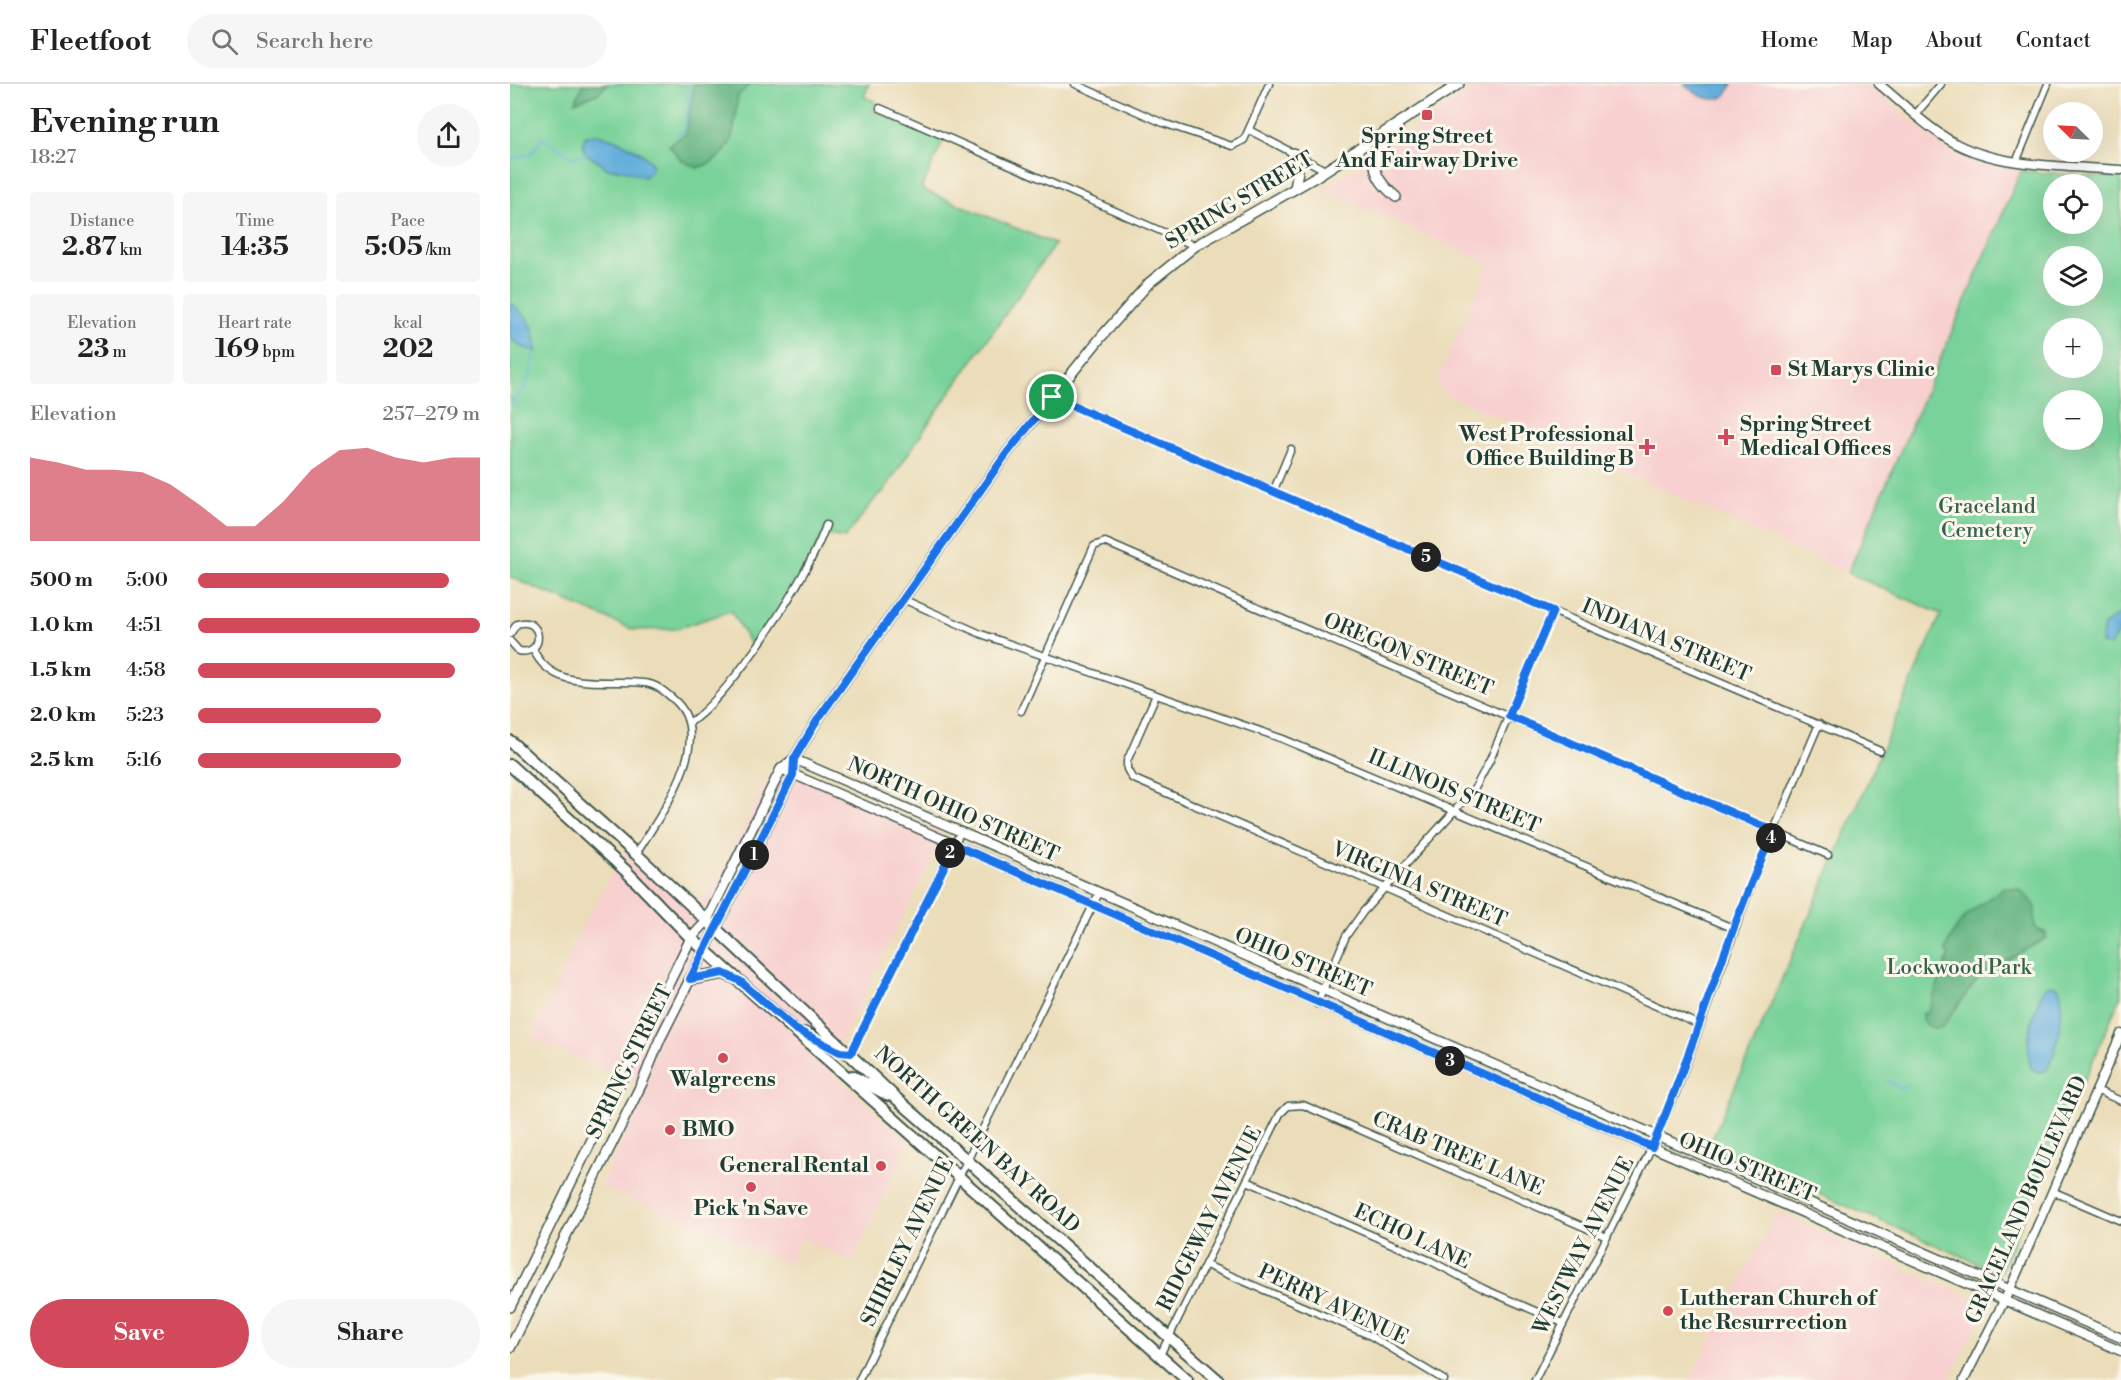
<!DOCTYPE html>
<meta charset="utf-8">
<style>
:root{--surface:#fff;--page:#f6f6f6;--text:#222;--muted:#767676;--line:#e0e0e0;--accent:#d1495b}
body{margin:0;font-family:"Libre Bodoni",serif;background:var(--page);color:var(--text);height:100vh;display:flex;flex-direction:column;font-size:22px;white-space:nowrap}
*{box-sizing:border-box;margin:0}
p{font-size:20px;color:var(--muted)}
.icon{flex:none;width:33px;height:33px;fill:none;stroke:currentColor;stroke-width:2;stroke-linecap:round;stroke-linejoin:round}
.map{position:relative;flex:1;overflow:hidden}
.drawer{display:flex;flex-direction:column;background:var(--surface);width:510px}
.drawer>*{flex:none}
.needle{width:39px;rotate:294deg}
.fabs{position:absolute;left:1533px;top:18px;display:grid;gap:12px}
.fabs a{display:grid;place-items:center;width:60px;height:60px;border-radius:50%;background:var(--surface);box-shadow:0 6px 24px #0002;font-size:30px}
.pin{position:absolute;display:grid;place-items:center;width:51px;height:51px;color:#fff;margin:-26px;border:3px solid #fff;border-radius:50%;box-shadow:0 2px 6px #0007}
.km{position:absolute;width:30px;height:30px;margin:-15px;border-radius:50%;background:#222;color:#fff;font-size:16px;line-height:30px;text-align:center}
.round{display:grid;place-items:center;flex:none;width:63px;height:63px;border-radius:32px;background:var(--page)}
.overview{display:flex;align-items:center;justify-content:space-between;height:102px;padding:0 30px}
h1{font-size:33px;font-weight:700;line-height:45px}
.metrics{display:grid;grid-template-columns:repeat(3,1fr);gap:9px;height:102px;padding:6px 30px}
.metrics div{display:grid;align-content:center;border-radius:6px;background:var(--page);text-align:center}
.metrics b{font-size:26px;font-weight:700}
.metrics small{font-size:16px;font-weight:400}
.metrics p{font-size:16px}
.chart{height:168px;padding:12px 30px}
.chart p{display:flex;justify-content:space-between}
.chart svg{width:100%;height:108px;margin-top:6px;fill:var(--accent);opacity:.7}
.action{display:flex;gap:12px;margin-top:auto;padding:12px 30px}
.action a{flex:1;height:69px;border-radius:36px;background:var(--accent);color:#fff;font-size:24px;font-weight:700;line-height:69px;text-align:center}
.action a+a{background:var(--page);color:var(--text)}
ul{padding:0 30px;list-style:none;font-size:20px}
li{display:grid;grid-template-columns:96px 72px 1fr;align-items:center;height:45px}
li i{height:15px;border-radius:8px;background:var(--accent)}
header{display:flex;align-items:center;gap:36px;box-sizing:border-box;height:84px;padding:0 30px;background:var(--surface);border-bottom:2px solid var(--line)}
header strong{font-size:28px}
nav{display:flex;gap:33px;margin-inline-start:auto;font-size:21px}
.search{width:420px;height:54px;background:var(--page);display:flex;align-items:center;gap:15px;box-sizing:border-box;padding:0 21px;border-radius:33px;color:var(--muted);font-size:22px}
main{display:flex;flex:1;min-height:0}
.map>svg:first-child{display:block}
.built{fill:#f7d0cf}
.green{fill:#78d299;stroke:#4c8866;stroke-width:1.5;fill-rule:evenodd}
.forest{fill:#62b481;stroke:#40785a;stroke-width:1.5}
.water{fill:#64aedc;stroke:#427688;stroke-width:1.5}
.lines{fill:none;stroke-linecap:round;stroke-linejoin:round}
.stream{stroke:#64aedc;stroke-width:2}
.minor-casing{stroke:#3e5548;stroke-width:9}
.tertiary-casing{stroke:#3e5548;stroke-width:11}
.secondary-casing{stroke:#3e5548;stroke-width:12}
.primary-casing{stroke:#3e5548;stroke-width:14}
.minor{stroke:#fff;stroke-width:6}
.tertiary{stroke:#fff;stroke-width:8}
.secondary{stroke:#fff;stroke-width:9}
.primary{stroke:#fff;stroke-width:10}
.route-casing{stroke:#fff;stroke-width:12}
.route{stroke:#1a73e8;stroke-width:8}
.poi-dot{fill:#d1495b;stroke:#fbf7ec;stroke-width:2}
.labels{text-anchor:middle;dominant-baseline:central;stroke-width:6;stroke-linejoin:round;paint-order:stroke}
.poi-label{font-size:21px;font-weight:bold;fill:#1f3d34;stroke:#fbf7ec;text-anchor:start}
.street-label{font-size:21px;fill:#1f3d34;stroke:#fbf7ec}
.park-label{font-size:21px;fill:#35624d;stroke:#fbf7ec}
</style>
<header>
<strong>Fleetfoot</strong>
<div class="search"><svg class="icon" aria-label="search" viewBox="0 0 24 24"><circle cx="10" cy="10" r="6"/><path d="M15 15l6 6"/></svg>Search here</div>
<nav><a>Home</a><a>Map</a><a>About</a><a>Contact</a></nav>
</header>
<main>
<section class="drawer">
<div class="overview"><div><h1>Evening run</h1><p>18:27</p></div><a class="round"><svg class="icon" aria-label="share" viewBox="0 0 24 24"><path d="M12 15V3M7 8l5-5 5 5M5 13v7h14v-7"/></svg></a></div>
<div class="metrics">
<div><p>Distance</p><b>2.87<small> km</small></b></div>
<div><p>Time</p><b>14:35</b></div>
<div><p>Pace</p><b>5:05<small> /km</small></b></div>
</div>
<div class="metrics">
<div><p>Elevation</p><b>23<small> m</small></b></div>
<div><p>Heart rate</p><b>169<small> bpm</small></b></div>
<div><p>kcal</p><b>202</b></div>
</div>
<div class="chart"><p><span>Elevation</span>257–279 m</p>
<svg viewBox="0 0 160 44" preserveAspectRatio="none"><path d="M0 44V10L10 12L20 15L30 15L40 16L50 21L60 29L70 38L80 38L90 28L100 15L110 7L120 6L130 10L140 12L150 10L160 10V44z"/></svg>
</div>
<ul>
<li><b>500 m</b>5:00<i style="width:89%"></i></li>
<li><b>1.0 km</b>4:51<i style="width:100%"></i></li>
<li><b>1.5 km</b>4:58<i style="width:91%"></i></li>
<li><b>2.0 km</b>5:23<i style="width:65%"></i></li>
<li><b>2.5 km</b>5:16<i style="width:72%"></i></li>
</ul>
<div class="action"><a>Save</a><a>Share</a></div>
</section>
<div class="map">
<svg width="1611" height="1296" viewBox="0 0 1611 1296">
<rect width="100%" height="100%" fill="#fbf7ec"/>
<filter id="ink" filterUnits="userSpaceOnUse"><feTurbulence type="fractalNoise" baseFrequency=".0167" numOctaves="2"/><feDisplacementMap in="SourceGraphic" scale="12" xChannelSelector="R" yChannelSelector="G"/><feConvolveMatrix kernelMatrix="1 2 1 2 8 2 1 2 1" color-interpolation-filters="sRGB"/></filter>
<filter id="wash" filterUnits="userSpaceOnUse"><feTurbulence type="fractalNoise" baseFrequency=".008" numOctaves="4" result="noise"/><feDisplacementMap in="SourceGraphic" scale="24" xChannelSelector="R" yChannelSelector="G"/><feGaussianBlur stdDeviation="1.35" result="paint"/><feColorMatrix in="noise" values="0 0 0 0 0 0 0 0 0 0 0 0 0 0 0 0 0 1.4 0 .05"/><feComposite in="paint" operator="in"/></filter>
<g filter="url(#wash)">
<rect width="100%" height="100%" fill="#ebddb9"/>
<g class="built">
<path d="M970,0H1356L1436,65L1458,75L1511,87L1338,489L933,309L926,299L979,180L812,105L883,61L939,19Z"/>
<path d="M268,680L435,749L317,985L399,1058L342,1178L292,1154L279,1180L90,1102L138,1004L22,955L72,844L120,758L178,812L194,815L204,801L255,699Z"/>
<path d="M1266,1128L1473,1219L1474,1224L1439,1296H1180Z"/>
</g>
<g class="green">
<path d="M0,0H359L354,13L366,18L363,27L382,32L434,55L411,105L545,160L422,334L373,408L368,411L335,454L313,450L298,479L243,565L221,527L166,545L124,546L0,493Z"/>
<path d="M1511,87L1611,94V912L1490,1189L1199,1062L1431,530L1338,489ZM1544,100H1582V140H1544ZM1544,172H1582V212H1544ZM1544,244H1582V284H1544ZM1544,316H1582V356H1544Z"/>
</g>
<g class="forest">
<path d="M73,0H98L87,10L65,18Z"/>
<path d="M184,0H240L228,12C223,47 227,72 187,84L171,76L159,61L176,49Z"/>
<path d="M1494,803L1509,805L1525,821V844L1536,849V854L1470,892L1432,943C1424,946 1419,943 1412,937V929L1417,930L1439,871L1435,867C1449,830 1464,826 1494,803Z"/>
</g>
<g class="water">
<path d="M1174,0H1223L1214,13C1198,19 1186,10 1174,0Z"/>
<path d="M86,50C101,53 136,67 143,82L139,89L134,93L120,87L96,84C87,74 66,71 75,53Z"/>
<path d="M0,219C18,231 27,245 26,267L12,263L0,254Z"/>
<path d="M1611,529V543L1600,562L1591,560L1594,541Z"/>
<path d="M1540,901L1548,903C1557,918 1547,971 1536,987L1528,988L1521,984C1513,958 1523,928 1534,904Z"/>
</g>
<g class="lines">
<g class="stream">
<path d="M166,51L175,46L179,19L177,0"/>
<path d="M0,75L21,70L32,54L62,73L74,71"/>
<path d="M0,319C17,309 24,285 23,266"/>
<path d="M1377,997L1391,1004L1395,1002"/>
</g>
</g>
</g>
<g filter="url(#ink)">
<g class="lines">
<g class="minor-casing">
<g id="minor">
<path d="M565,0L653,39L722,62L734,56L759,0"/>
<path d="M370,24L685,162"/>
<path d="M1405,31L1431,0"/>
<path d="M739,46L815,86"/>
<path d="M1507,76L1538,0"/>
<path d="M542,313L1370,667"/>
<path d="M763,408L781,365"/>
<path d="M395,516L471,550L773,655L1225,845"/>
<path d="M0,550L7,540C33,531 36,572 9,567L0,557"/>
<path d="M23,565C43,610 96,594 134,599C146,600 154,607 162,614C210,652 149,733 126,770"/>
<path d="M646,611L617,677V685L622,694L1190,941"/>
<path d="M511,627L584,462L595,458L1318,771"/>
<path d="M179,639C221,612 300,490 316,441"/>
<path d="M807,920L836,852L853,828L965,704L980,676L1043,527"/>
<path d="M341,969L450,749"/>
<path d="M1586,1006L1611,1017"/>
<path d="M737,1097L921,1177L974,1205L1053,1239"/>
<path d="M1542,1107L1611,1137"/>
<path d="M696,1181L859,1251L934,1296"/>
<path d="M650,1271L770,1030L778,1022L793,1021L1097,1153"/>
<path d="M349,1296L589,809"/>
<path d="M1025,1296L1137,1073L1165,1011L1245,791L1309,640"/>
</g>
</g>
<g class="tertiary-casing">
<g id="tertiary">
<path d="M1369,0C1392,19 1415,42 1441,57C1487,84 1558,82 1611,86"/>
<path d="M284,675L1611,1254"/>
<path d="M271,685L1611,1267"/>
<path d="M1454,1296L1500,1205L1611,950"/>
</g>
</g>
<g class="secondary-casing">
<g id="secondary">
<path d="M783,69L788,87L785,104"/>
<path d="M886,113C855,87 861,72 888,45"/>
<path d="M0,1223L181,854L196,838L271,685L284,675L308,635L497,369L592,252L639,199L685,162L807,92L949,0"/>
<path d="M0,1264L133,997L150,955L283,691L284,675"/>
</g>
</g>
<g class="primary-casing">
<g id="primary">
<path d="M0,657L126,770L387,1015L708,1296"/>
<path d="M0,681L115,786L181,854L677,1296"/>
<path d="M180,895L213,889L223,893"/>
<path d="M294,949L337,969"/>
<path d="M342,992L378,1011"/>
</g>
</g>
<use href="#minor" class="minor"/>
<use href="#tertiary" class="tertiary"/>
<use href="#secondary" class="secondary"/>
<use href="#primary" class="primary"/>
</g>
</g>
<g class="lines" filter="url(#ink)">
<g class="route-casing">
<path id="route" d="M542,313L1043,527L999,632L1264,747C1216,849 1187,959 1142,1063L445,761L341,969L330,968L285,945L230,897L213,889L180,895L283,691L284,675L308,635L497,369Z"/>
</g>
<use href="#route" class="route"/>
</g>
<g class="poi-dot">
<rect x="911" y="25" width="12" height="12" rx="3"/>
<rect x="1260" y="280" width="12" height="12" rx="3"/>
<path d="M1213 344h6v6h6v6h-6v6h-6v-6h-6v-6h6z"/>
<path d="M1134 354h6v6h6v6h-6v6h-6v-6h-6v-6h6z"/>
<circle cx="213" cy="974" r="6"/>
<circle cx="160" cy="1046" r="6"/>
<circle cx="371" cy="1082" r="6"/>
<circle cx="241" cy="1103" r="6"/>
<circle cx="1158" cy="1227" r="6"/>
</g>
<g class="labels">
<g class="poi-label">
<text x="917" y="53" text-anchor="middle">Spring Street<tspan x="917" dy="24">And Fairway Drive</tspan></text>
<text x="1278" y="286">St Marys Clinic</text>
<text x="1230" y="341">Spring Street<tspan x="1230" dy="24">Medical Offices</tspan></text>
<text x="1124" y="351" text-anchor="end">West Professional<tspan x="1124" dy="24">Office Building B</tspan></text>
<text x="213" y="996" text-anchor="middle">Walgreens</text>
<text x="172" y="1046">BMO</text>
<text x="359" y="1082" text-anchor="end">General Rental</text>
<text x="241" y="1125" text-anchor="middle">Pick 'n Save</text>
<text x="1170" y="1215">Lutheran Church of<tspan x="1170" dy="24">the Resurrection</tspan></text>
</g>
<g class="street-label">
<text transform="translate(730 117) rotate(-31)">SPRING STREET</text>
<text transform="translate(1156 557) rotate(23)">INDIANA STREET</text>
<text transform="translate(898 571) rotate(23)">OREGON STREET</text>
<text transform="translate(944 708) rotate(23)">ILLINOIS STREET</text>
<text transform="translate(443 726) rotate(24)">NORTH OHIO STREET</text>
<text transform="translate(909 801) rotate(23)">VIRGINIA STREET</text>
<text transform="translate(793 879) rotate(23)">OHIO STREET</text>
<text transform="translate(120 978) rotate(-64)">SPRING STREET</text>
<text transform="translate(467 1056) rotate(42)">NORTH GREEN BAY ROAD</text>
<text transform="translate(948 1070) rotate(23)">CRAB TREE LANE</text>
<text transform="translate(1237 1084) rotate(23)">OHIO STREET</text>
<text transform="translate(1517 1116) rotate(-66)">GRACELAND BOULEVARD</text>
<text transform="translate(700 1135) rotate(-63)">RIDGEWAY AVENUE</text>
<text transform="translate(902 1153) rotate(25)">ECHO LANE</text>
<text transform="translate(398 1158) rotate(-64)">SHIRLEY AVENUE</text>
<text transform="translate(1074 1162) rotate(-63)">WESTWAY AVENUE</text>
<text transform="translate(823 1221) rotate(25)">PERRY AVENUE</text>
</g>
<g class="park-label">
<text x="1477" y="423">Graceland<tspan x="1477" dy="24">Cemetery</tspan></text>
<text x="1449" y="884">Lockwood Park</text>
</g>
</g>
</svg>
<div class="fabs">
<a><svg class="needle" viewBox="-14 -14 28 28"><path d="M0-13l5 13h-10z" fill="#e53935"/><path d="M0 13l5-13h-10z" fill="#767676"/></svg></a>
<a><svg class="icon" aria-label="locate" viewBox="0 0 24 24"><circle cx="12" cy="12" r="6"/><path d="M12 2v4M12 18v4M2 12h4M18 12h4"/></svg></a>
<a><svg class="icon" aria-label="layers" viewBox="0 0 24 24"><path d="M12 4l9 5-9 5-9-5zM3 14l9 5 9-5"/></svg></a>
<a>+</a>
<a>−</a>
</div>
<div class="pin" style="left:542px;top:313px;background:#1e9e55"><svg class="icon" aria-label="arrive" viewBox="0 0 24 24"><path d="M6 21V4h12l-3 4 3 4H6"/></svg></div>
<b class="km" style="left:244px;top:771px">1</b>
<b class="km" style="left:440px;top:769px">2</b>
<b class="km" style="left:940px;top:977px">3</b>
<b class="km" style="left:1261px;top:754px">4</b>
<b class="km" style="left:916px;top:473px">5</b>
</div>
</main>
